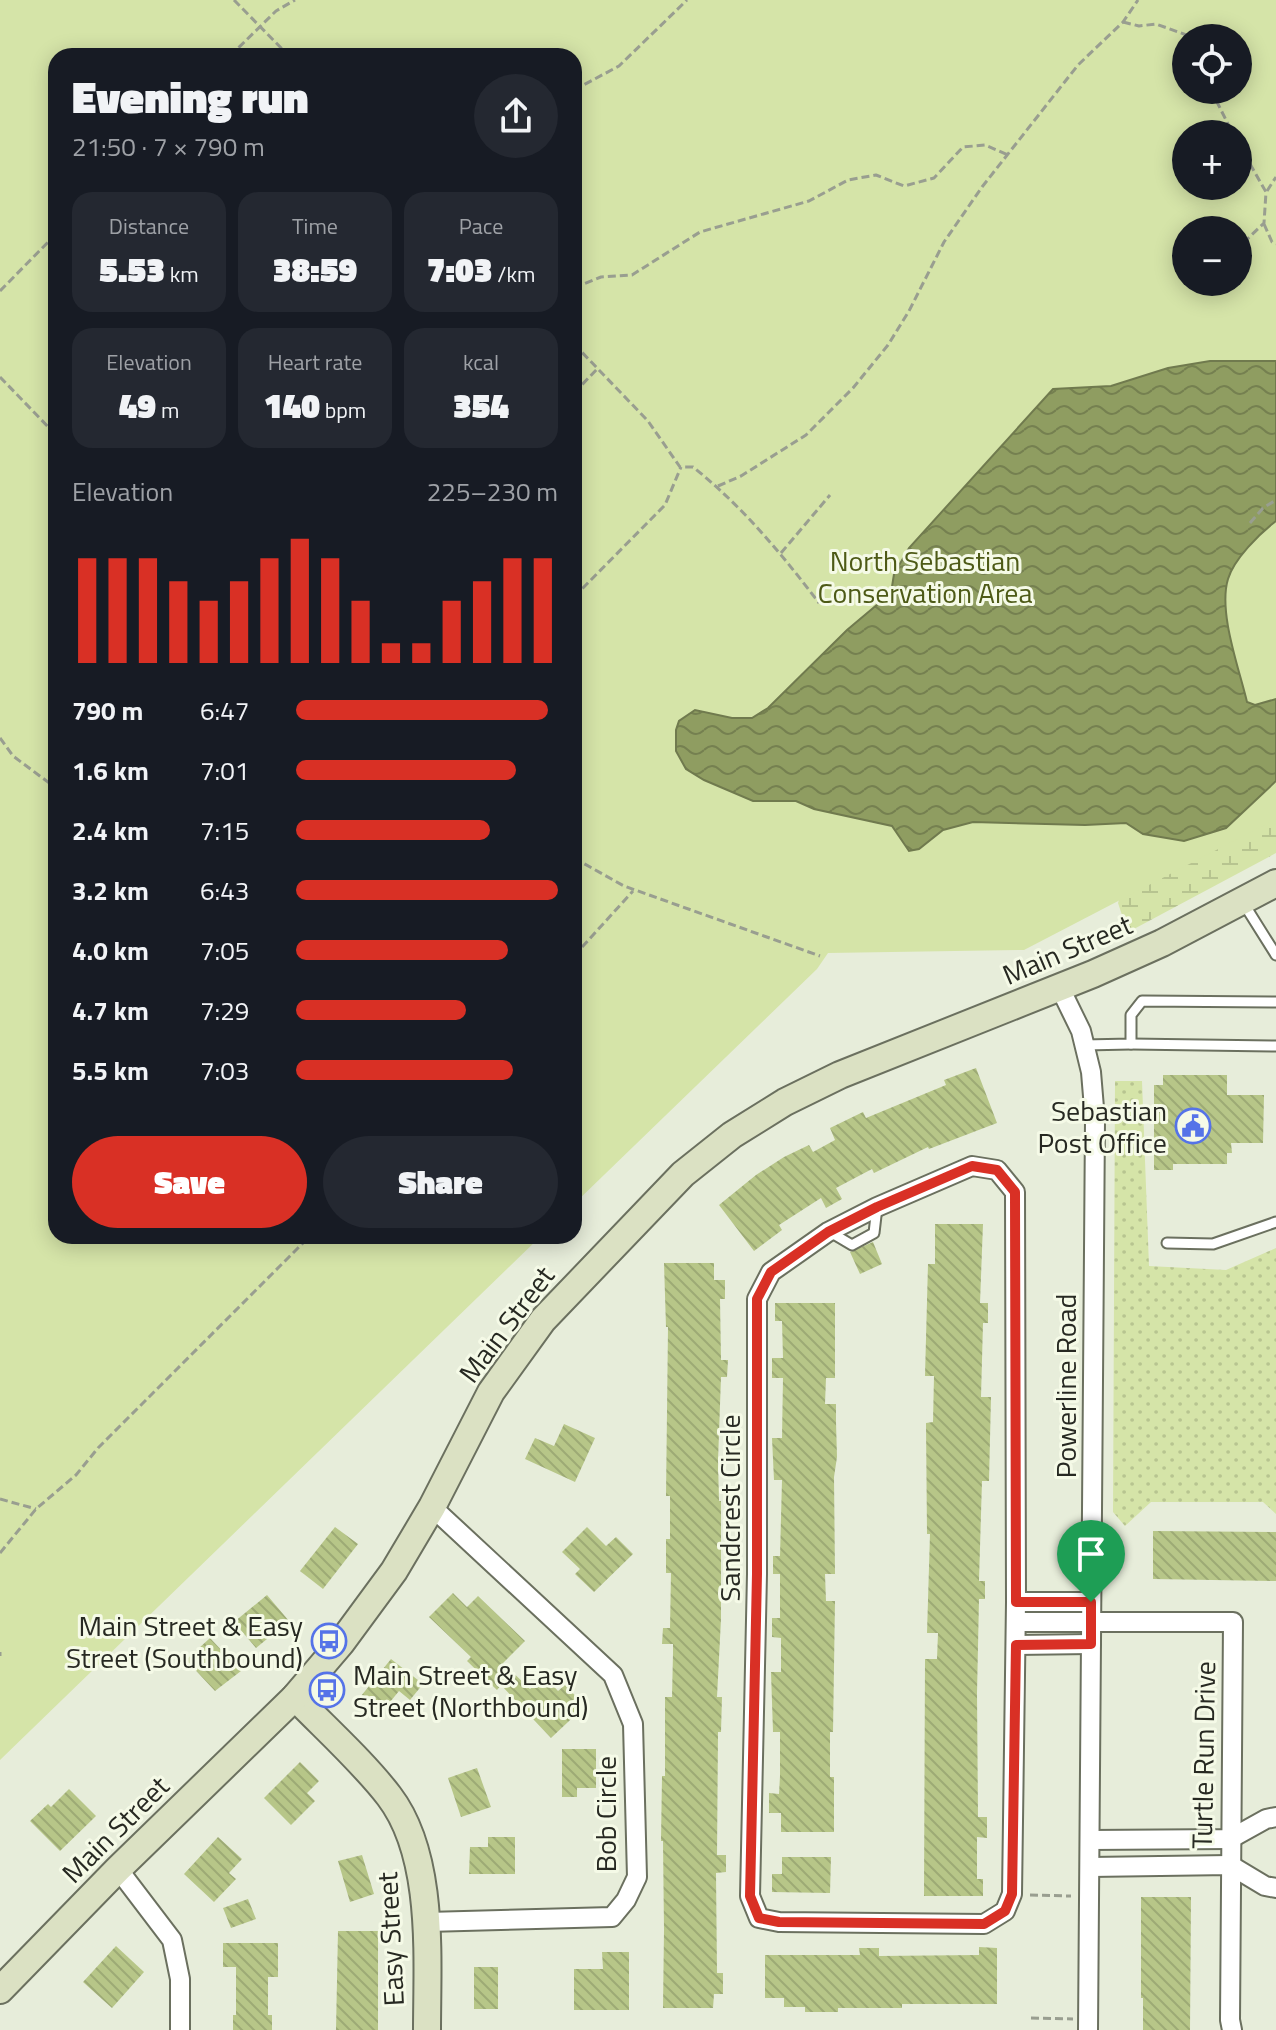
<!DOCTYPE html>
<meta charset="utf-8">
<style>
:root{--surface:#171b24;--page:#242831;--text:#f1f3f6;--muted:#9ea1a6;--accent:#d93025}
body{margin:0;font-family:"Titillium Web",sans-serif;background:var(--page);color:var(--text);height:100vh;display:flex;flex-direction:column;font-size:30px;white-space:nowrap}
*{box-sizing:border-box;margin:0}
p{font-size:26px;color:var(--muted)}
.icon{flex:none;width:44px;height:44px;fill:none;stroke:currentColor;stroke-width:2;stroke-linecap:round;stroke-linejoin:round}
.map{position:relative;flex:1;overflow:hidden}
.details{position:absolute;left:48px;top:48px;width:534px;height:1196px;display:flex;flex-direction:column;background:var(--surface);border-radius:24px;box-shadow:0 4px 20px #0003}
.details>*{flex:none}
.fabs{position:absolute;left:1172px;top:24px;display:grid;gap:16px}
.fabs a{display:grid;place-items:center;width:80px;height:80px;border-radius:50%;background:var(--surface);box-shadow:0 4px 20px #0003;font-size:40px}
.pin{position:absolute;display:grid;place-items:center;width:68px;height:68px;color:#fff;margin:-82px -34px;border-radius:50% 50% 50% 0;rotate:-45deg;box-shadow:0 0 8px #0007}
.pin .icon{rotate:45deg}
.round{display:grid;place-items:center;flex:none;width:84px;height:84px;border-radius:42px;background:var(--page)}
.head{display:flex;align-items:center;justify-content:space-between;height:136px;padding:0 24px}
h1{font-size:44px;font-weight:800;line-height:60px}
.stats{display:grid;grid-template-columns:repeat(3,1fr);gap:12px;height:136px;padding:8px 24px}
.stats div{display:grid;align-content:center;border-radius:20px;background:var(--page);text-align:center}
.stats b{font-size:34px;font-weight:800}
.stats small{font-size:22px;font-weight:400}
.stats p{font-size:22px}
.chart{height:224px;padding:16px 24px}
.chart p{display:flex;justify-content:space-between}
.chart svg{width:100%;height:144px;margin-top:8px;stroke:var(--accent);stroke-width:6}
.button{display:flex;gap:16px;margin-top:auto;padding:16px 24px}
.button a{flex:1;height:92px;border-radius:48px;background:var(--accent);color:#fff;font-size:32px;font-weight:800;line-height:92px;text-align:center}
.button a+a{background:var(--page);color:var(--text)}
ul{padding:0 24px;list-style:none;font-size:26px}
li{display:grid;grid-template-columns:128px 96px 1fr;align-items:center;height:60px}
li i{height:20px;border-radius:10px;background:var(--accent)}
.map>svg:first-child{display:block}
.grass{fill:url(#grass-dots)}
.wetland{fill:url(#wetland-marsh)}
.park{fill:#d5e4a8;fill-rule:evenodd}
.water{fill:url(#water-waves);stroke:#707a4e;stroke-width:2}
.building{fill:url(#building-back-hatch)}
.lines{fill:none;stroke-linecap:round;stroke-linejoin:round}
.lane-casing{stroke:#6b705f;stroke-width:13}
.street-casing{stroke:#6b705f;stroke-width:22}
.secondary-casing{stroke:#6b705f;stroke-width:30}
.path{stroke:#999e90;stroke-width:3;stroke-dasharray:8 4;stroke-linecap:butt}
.lane{stroke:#fff;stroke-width:9}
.street{stroke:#fff;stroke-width:18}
.secondary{stroke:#dbe1c3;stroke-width:26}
.route-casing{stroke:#fff;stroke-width:16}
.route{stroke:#d93025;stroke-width:10}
.labels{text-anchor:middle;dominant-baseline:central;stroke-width:6;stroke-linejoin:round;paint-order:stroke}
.park-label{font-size:28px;fill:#4d5a16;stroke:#f5fae7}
.street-label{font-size:28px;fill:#272922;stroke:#f5fae7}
.poi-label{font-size:28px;fill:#272922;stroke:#f5fae7;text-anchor:end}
</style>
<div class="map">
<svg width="1276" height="2030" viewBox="0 0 1276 2030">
<defs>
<pattern id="grass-dots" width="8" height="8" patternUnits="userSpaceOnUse" patternTransform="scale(2)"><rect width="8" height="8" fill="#d5e4a8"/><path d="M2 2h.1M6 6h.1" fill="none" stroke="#b7c490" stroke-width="1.8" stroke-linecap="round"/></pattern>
<pattern id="wetland-marsh" width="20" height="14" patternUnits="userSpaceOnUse" patternTransform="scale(2)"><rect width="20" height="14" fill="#d5e4a8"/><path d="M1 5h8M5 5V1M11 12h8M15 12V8" fill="none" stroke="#b7c490"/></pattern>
<pattern id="water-waves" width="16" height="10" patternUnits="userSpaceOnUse" patternTransform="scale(2)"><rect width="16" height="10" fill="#8f9d61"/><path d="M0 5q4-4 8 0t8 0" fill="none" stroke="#758050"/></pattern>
<pattern id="building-back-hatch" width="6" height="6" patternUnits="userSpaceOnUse" patternTransform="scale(2)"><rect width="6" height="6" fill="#b7c688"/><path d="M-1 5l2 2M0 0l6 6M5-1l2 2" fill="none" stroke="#9daa75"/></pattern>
</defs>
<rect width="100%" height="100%" fill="#e7edda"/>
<path class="grass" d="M1115,1081H1142L1149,1266L1226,1270L1276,1248V1514L1263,1502H1151L1125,1526L1113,1512Z"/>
<path class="wetland" d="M1276,800V853L1132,930L1126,927L1118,903L1127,876Z"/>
<path class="park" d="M0,0H1276V819L1024,950L828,953L817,969L574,1204V56H56V1236H541L0,1760ZM1186,38H1238V90H1186ZM1186,134H1238V186H1186ZM1186,230H1238V282H1186Z"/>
<path class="water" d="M1210,361H1276V521C1259,534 1234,559 1228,579C1218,612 1239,668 1247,702L1255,705L1276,699V781L1226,828L1184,841L1143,834L1126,823L1085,825L973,822L943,830L919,849L909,851L892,826L814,809L796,801H753L704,780L686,769L676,751V730L679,721L695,710L732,718H752L768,708L847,630L891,593L894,574L909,548L1053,389L1111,386L1168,368Z"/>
<g class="building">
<path d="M976,1068L997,1123L929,1149L928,1147L874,1173L872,1169L836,1188L842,1199L826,1208L821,1198L779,1225L782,1230L754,1251L719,1205L756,1175L784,1157L809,1145L813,1152L835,1140L830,1128L863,1112L866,1118L946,1085L944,1080Z"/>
<path d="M1163,1075H1227V1095H1264L1263,1143H1231L1232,1153H1227V1164H1173V1170H1154V1085H1163Z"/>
<path d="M935,1224H983L980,1303H988V1323H983L981,1397H991L989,1481H982L979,1581H985V1599H979L977,1693L978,1817H987V1838L977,1837V1879H983V1896H924L925,1659H937L938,1633H927L930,1534H927L926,1423L933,1422L934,1376H925L928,1264H935Z"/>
<path d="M873,1242L882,1264L860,1274L850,1252Z"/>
<path d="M664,1263H714V1280H725V1299H720L721,1360H728L727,1377H721L718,1461L719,1501H721V1619L717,1697H722L721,1732H718L717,1855H726V1872L716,1873L717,1973H723V1994H714L713,2008H663L664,1930L663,1841H661L662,1776H665V1697H672L673,1653V1644H662L663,1628H670L671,1573H666V1539H670V1496H666L668,1327H666Z"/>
<path d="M775,1303H835V1378H826L825,1404H836V1422L837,1457L834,1477L835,1574H825L826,1601H835L833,1732H830V1777H834V1832H781V1813H769V1793L779,1794L780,1776V1732H773L771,1672H781V1638L772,1637V1618H780V1574H773V1556H780L782,1480H774L772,1438H782L783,1378H772V1358H783L782,1321H775Z"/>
<path d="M564,1424L595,1438L575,1482L525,1459L535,1438L554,1446Z"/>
<path d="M335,1527L358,1544L323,1589L300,1571Z"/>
<path d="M587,1527L606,1546L616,1537L633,1554L594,1592L575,1574L580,1569L562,1552Z"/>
<path d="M1153,1531L1276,1532V1581L1153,1579Z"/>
<path d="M453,1593L467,1607L478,1596L525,1641L503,1663L530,1689L544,1676L558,1691L565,1685L585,1706L551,1738L501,1685L497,1690L467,1661L471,1657L429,1617Z"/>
<path d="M267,1595L289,1621L256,1648L234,1622Z"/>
<path d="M210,1638L241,1671L215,1691L186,1660Z"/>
<path d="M391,1659L423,1684L410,1700L399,1691L382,1712L361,1696Z"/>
<path d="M562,1749H596V1788H577V1797H562Z"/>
<path d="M300,1762L319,1781L307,1793L315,1801L291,1825L264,1798Z"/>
<path d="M477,1768L491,1807L461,1817L448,1778Z"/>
<path d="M69,1789L96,1816L60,1851L30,1821L48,1804L51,1807Z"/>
<path d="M218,1837L242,1859L229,1873L236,1879L214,1902L184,1874Z"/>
<path d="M488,1837H515V1874H469L470,1847H488Z"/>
<path d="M362,1855L374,1894L350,1902L338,1861Z"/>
<path d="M782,1857H831L830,1893L772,1892V1874H782Z"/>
<path d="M1141,1897H1191L1190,2030H1143V1998H1141Z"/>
<path d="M248,1899L256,1919L231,1928L223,1908Z"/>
<path d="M338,1931H378V2030H336Z"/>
<path d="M223,1943H278V1977H268V2015H272V2030H233V2015H236V1967H223Z"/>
<path d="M116,1946L144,1972L112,2008L83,1982Z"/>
<path d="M979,1947L997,1948V2004H902V2008H838V2012H805V2007H784V1998H765V1955H860L859,1948H879V1956L979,1955Z"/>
<path d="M602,1952H629V2010H574V1969H603Z"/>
<rect x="474" y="1967" width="24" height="42"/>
</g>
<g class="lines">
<g class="lane-casing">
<g id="lane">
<path d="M1244,904L1276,955"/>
<path d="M1131,1044L1276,1046"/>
<path d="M1084,1045L1131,1044V1015L1142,1001L1276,1002"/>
<path d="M830,1232L852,1245L874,1233L877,1207"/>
<path d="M1167,1243L1213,1244L1276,1222"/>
</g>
</g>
<g class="street-casing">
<g id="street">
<path d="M1060,988L1081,1031L1091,1072L1095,1120L1088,2030"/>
<path d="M972,1166L997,1170L1015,1192L1016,1602L1012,1894L1005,1911L984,1924L779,1922L759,1918L750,1896L757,1574V1299L771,1272L828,1232L877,1207Z"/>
<path d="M1016,1602H1091"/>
<path d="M1016,1622H1233L1230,2020L1232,2030"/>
<path d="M1016,1645L1091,1644"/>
<path d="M1090,1840L1230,1839L1266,1819L1276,1817"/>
<path d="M1090,1867L1230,1865L1265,1886L1276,1888"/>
<path d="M118,1869L172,1940L180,1979V2030"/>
<path d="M427,1922L612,1917L626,1900L637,1877L633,1724L613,1675L432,1507"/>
</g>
</g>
<g class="secondary-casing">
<g id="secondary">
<path d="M295,1697C325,1728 363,1762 389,1796C435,1856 427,1958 427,2030"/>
<path d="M0,1990L118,1869L295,1697L341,1643L394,1571L432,1507L491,1392L543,1320L683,1174L732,1135L785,1102L840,1075L1093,974L1162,943L1276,883"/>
</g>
</g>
<g class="path">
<path d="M234,0L289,56"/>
<path d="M1123,22L1139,26L1156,24L1195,38"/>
<path d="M230,56L276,11L295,0"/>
<path d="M574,90L619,66L687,0"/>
<path d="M1211,90L1233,134"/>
<path d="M1238,143L1266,192L1264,223L1238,248"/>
<path d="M1267,191L1276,177"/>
<path d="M1264,224L1272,242L1276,244"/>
<path d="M574,288L601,277L632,275L700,232L809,201L848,180L876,175L904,186L934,178L963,147L985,145L1008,155"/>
<path d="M0,291L56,234"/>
<path d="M574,344L648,421L680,467H693C742,506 781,553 819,603"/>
<path d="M0,377L56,435"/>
<path d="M574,393L598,368"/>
<path d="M718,486L741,476L806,435L853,388L888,345L909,311L944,242L982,187L1078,65L1123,22L1138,0"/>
<path d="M1250,523L1263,508L1276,500"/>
<path d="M781,553L830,495"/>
<path d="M574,597L665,505L681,467"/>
<path d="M0,738L13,756L56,788"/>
<path d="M574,858L624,886L820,956"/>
<path d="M574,956L633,891"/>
<path d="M0,1499L36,1509"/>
<path d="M0,1553L36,1509L76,1475L98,1448L310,1236"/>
<path d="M0,1652V1656"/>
<path d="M1030,1895L1071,1896"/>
<path d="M1031,2018L1073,2019"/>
</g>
<use href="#lane" class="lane"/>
<use href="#street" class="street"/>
<use href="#secondary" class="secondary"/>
</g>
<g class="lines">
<g class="route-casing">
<path id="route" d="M972,1166L997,1170L1015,1192L1016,1602H1091V1644L1016,1645L1012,1894L1005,1911L984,1924L779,1922L759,1918L750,1896L757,1574V1299L771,1272L828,1232L877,1207Z"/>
</g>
<use href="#route" class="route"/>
</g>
<defs>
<g id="civic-ring" transform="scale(1.8)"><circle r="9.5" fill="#f5fae7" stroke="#5573e8" stroke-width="1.5"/><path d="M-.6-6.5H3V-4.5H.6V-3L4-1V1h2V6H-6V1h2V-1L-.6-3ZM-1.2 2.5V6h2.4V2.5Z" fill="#5573e8"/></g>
<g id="bus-ring" transform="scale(1.8)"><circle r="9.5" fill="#f5fae7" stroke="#5573e8" stroke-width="1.5"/><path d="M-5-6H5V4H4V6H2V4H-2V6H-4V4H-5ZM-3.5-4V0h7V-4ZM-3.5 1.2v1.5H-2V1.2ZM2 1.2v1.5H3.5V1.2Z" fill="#5573e8"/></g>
</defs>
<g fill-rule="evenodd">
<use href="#civic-ring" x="1193" y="1126"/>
<use href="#bus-ring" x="329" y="1641"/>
<use href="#bus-ring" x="327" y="1690"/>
</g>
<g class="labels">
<g class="park-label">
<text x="925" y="560">North Sebastian<tspan x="925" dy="32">Conservation Area</tspan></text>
</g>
<g class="street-label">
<text transform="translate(1067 949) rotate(-23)">Main Street</text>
<text transform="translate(506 1324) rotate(-53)">Main Street</text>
<text transform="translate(1065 1386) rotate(-90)">Powerline Road</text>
<text transform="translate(729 1508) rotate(-90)">Sandcrest Circle</text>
<text transform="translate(1203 1755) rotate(-89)">Turtle Run Drive</text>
<text transform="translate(605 1814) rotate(-90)">Bob Circle</text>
<text transform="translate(115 1829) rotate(-45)">Main Street</text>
<text transform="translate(390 1939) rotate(-93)">Easy Street</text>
</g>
<g class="poi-label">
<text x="1167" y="1110">Sebastian<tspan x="1167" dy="32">Post Office</tspan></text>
<text x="303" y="1625">Main Street &amp; Easy<tspan x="303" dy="32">Street (Southbound)</tspan></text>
<text x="353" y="1674" text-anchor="start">Main Street &amp; Easy<tspan x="353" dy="32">Street (Northbound)</tspan></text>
</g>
</g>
</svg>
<div class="fabs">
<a><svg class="icon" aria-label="locate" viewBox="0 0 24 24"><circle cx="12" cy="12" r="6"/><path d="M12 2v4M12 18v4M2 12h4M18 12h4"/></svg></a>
<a>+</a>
<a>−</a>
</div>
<div class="pin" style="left:1091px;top:1602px;background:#1e9e55"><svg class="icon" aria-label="arrive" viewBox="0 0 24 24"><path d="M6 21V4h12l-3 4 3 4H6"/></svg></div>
<section class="details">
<div class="head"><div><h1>Evening run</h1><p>21:50 · 7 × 790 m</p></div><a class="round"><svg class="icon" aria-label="share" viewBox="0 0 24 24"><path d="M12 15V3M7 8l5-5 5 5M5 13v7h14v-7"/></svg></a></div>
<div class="stats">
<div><p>Distance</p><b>5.53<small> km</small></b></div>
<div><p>Time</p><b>38:59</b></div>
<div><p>Pace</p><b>7:03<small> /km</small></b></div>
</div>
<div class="stats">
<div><p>Elevation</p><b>49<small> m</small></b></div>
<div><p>Heart rate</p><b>140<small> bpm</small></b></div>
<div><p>kcal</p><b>354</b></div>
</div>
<div class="chart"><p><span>Elevation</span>225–230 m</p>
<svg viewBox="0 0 160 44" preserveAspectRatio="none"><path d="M5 44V12M15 44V12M25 44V12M35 44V19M45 44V25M55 44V19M65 44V12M75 44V6M85 44V12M95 44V25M105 44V38M115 44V38M125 44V25M135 44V19M145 44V12M155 44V12"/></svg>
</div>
<ul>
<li><b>790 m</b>6:47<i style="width:96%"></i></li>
<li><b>1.6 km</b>7:01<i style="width:84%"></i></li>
<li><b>2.4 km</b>7:15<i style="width:74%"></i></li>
<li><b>3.2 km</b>6:43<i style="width:100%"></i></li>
<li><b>4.0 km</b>7:05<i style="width:81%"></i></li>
<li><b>4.7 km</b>7:29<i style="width:65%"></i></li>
<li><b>5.5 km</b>7:03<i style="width:83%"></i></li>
</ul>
<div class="button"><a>Save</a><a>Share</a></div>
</section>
</div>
